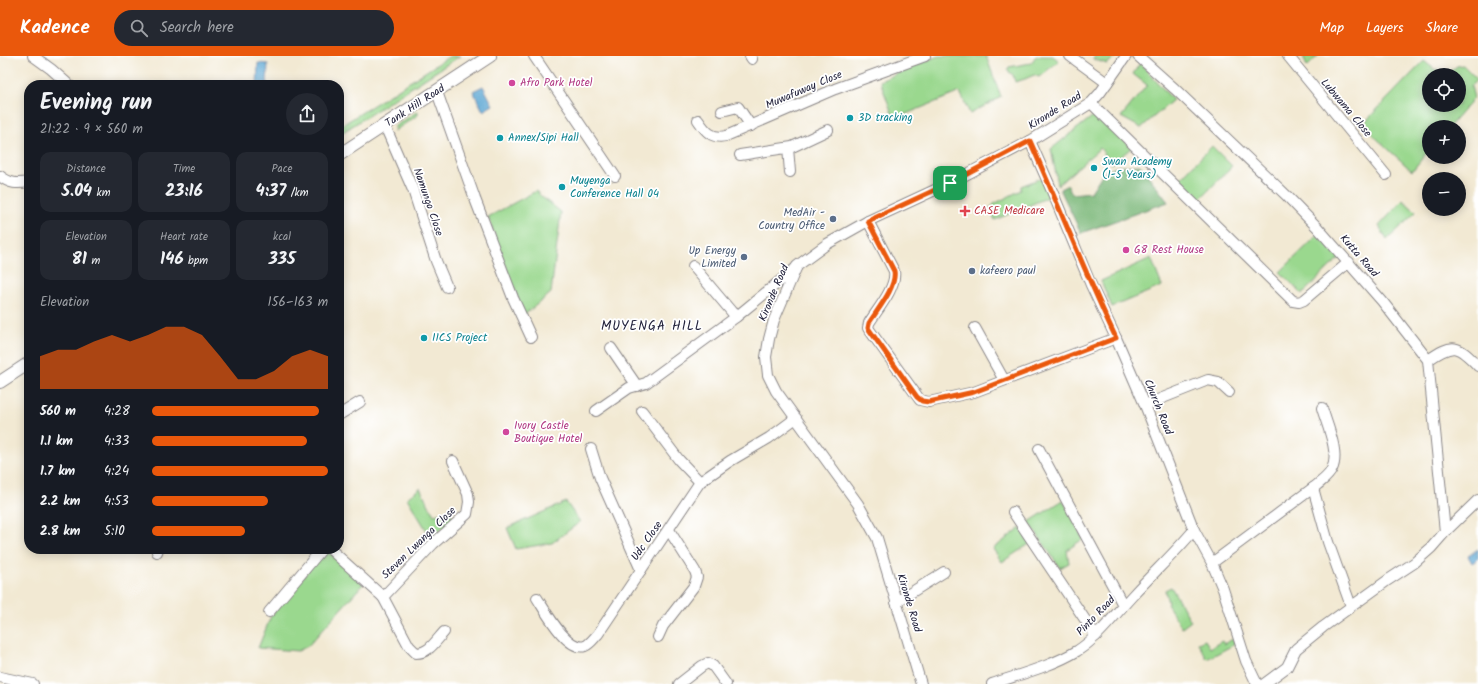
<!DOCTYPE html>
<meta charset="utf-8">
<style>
:root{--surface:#171b24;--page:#242831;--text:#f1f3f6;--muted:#9ea1a6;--accent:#ea580c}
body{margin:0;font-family:Kalam,sans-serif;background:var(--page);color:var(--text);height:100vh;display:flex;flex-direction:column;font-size:15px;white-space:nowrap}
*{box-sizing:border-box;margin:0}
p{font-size:13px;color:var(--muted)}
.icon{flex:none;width:22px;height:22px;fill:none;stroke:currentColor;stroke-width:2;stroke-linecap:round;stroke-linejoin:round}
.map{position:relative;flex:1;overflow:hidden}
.sheet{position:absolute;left:24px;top:24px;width:320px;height:474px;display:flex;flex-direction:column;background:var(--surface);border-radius:16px;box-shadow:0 2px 10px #0003}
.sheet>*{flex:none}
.buttons{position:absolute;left:1422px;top:12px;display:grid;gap:8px}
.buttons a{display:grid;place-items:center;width:44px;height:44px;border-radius:50%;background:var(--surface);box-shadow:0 2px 10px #0003;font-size:20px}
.pin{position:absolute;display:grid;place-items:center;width:34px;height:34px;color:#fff;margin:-17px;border-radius:8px;box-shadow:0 2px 6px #0006}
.round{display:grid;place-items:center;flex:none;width:42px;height:42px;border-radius:21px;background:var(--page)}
.head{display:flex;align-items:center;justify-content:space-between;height:68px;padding:0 16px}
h1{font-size:22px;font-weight:800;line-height:30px}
.metrics{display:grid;grid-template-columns:repeat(3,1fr);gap:6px;height:68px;padding:4px 16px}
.metrics div{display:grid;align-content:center;border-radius:10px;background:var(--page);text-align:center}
.metrics b{font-size:17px;font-weight:800}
.metrics small{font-size:11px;font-weight:400}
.metrics p{font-size:11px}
.chart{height:112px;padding:8px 16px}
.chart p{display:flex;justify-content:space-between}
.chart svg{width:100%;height:72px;margin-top:4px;fill:var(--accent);opacity:.7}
ul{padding:0 16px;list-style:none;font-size:13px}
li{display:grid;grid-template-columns:64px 48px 1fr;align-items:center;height:30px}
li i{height:10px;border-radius:5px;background:var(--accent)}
header{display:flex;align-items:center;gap:24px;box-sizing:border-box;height:56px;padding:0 20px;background:var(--accent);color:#fff}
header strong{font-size:19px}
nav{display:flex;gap:22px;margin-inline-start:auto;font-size:14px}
.search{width:280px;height:36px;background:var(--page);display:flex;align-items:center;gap:10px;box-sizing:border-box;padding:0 14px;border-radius:22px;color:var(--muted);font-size:15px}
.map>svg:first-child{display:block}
.green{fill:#9ad88e;stroke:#5e7d64;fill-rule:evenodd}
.forest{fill:#7bb879;stroke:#4e6d5a}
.water{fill:#59a4d1;stroke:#3e6386}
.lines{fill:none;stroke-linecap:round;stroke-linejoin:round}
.stream{stroke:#59a4d1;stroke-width:3}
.minor-casing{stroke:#8a8687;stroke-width:12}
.tertiary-casing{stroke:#8a8687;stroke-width:14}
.minor{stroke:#fff;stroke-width:10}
.tertiary{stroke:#fff;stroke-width:12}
.route-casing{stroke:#fff;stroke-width:8}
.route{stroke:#ea580c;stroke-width:5}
.hotel-dot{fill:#d1479c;stroke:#fff;stroke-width:1.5}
.culture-dot{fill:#0f9aa8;stroke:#fff;stroke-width:1.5}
.health-dot{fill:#e0444e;stroke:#fff;stroke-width:1.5}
.service-dot{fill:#5c6f8a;stroke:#fff;stroke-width:1.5}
.labels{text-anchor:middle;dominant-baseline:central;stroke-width:3.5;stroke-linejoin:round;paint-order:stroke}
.hotel-label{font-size:11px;fill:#b23c85;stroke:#fff;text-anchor:start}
.street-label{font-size:11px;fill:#22223b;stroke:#fff}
.culture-label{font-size:11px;fill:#0d838f;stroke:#fff;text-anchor:start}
.health-label{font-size:11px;fill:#be3a42;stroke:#fff;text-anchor:start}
.service-label{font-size:11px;fill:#4e5e75;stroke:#fff;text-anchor:end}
.quarter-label{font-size:13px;letter-spacing:1px;fill:#22223b;stroke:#fff}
</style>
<header>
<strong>Kadence</strong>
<div class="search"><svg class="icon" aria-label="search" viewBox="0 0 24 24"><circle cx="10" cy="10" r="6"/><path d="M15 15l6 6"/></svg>Search here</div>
<nav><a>Map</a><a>Layers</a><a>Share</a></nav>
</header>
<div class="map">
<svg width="1478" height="628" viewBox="0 0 1478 628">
<rect width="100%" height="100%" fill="#fff"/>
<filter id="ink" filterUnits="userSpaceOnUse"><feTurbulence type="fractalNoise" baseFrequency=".025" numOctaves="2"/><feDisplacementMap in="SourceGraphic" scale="8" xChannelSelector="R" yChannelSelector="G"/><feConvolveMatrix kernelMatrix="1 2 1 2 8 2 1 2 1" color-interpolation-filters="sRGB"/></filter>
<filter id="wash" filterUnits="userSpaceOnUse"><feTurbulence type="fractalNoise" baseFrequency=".012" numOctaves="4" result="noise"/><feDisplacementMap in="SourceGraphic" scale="16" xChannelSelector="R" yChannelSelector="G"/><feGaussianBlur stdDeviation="0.9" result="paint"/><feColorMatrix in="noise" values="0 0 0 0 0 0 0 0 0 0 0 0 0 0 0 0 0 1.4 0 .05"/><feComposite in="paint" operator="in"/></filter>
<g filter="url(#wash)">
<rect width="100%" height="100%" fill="#f2e9d3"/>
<g class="green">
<path d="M450,0H460L340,78L339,71Z"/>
<path d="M938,0H986L1001,41L970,58L960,36L894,63L880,25Z"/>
<path d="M1036,0H1053L1059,5L1039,21L1034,19L1025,23L1015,26L1013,19L1007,14L1009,11L1031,7Z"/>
<path d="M1094,0H1117L1107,8L1093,3Z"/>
<path d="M1303,0H1318L1307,11Z"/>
<path d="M1424,5L1434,13L1448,17L1457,10L1463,9L1477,23L1471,30L1474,42L1449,71H1429V94L1412,115L1362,69ZM1429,19H1459V49H1429Z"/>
<path d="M1140,7L1173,44L1141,72L1121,61L1147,29L1133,18Z"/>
<path d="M418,55V59L394,75L395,70Z"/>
<path d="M1097,57L1131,92L1112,108L1100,92L1058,129L1051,93Z"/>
<path d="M1212,90L1232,110L1200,143L1180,123Z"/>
<path d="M1041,122L1051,140L995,164L989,153L994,148L1021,134V130Z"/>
<path d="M536,135L543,142L561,156L551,237L524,259L488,161Z"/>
<path d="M1403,144L1416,156L1387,184L1379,170Z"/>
<path d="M1318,179L1340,201L1302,238L1280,216Z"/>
<path d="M1151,202L1162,230L1112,251L1101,225Z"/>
<path d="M420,432L434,459L450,454L454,466L430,480L407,442Z"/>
<path d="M1063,444L1083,483L1067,494L1069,507L1060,512L1029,466Z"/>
<path d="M566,446L580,466L552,487L516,493L507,472Z"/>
<path d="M1020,472L1031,487L1002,506L993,493Z"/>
<path d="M326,493L363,528L308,590L298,595L258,592L271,560Z"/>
<path d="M1171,531L1191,565L1182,572L1167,548L1168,547L1165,534Z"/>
<path d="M1233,583L1235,588L1207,603L1198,587L1205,584L1210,592L1222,585L1224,588Z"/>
</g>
<path class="forest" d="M1140,109L1168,146L1081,177L1060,133L1068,129L1072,138L1091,136L1103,117L1118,110Z"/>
<g class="water">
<path d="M258,7L268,8L267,29H257Z"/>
<path d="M483,30L493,49L483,55L473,35Z"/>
<path d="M1478,493V503L1472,507L1468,500Z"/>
</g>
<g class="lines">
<path class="stream" d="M45,0L56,11"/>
</g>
</g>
<g filter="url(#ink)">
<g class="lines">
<g class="minor-casing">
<g id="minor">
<path d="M33,0L51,13L69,29"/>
<path d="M534,0L615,120"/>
<path d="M750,0L752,3"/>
<path d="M1070,0L1107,27"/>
<path d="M1138,0L1175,33L1287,140L1317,171L1382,245L1428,304L1445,476"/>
<path d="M1288,0L1386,119"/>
<path d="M437,36L475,143L513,242L531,281"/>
<path d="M1091,47L1293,245L1299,246L1304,244L1349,206"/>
<path d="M722,55L738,51L751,70"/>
<path d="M698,64C706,76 712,83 726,80L835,33L925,0"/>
<path d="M385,70L413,134L436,205L447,231"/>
<path d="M1030,85L1052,135L1091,229L1116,282L1145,349L1194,474L1212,507L1223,533L1246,605L1257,628"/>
<path d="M788,92L790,116"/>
<path d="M740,99L792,91L828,74"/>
<path d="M0,120C10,128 17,128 29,126"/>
<path d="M868,165L894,215C897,231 877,254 869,267L868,272L920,344L929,346L974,336L1116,282"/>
<path d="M693,210L736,261"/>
<path d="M975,272L1004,324"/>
<path d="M611,292L637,330"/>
<path d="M1428,304C1453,287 1457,288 1478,310"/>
<path d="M1145,349L1208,324L1218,326L1229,336"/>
<path d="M596,355L629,332L646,327L736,261L796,212"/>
<path d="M642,355L679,404L700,426"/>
<path d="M339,359L360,346"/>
<path d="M591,393L600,422L641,514"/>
<path d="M1039,393L1123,549"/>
<path d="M1313,432L1328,486L1351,550"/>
<path d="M1013,456L1096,580"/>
<path d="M330,493L383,541L409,590L416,597C429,597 435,586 444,576"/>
<path d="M157,496L158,493"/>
<path d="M1212,507L1317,429C1323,424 1329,420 1332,413C1340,397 1327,369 1322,352"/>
<path d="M383,541L433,488L467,458L469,446L468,438L453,405"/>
<path d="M537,542C545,554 567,596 585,590C590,588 594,582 598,578L700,426L730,405L769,382L796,362"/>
<path d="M896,546L944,516"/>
<path d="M269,556L322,493"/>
<path d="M658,581L663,570L694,530L697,521L695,515L669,474"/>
<path d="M0,621L33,628"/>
<path d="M679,628L702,610L708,607L713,610L726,628"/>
<path d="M921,628L877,482L858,448L776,335L768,319L766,301L769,283L774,264L797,210L827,188L868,165L950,127L1030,85L1091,47L1100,37L1126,0"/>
<path d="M992,628C1021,618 1052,610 1077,595C1099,581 1116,557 1133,539C1153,517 1175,497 1194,474"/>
<path d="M1264,628L1287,611L1296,593L1323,571L1388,524L1414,507L1431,492L1445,476L1478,444"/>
</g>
</g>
<g class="tertiary-casing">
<g id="tertiary">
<path d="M339,99L490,0"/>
<path d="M0,326L29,307"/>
</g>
</g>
<use href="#minor" class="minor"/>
<use href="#tertiary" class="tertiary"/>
</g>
</g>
<g class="lines" filter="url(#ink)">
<g class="route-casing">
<path id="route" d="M1030,85C1059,150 1085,217 1116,282L974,336L929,346L922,345L917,341L868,272L869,267C877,254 897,231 894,215L868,165L950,127Z"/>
</g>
<use href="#route" class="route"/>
</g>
<g class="hotel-dot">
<circle cx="512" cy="27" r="4"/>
<circle cx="1126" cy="194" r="4"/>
<circle cx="506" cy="376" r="4"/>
</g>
<g class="culture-dot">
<circle cx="850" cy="62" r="4"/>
<circle cx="500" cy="82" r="4"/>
<circle cx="1094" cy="112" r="4"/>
<circle cx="562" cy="131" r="4"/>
<circle cx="424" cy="282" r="4"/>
</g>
<path class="health-dot" d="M963 149h4v4h4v4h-4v4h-4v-4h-4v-4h4z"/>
<g class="service-dot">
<circle cx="833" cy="163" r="4"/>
<circle cx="744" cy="201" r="4"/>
<circle cx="972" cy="215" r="4"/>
</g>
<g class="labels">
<g class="hotel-label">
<text x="520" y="27">Afro Park Hotel</text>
<text x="1134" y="194">G8 Rest House</text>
<text x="514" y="370">Ivory Castle<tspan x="514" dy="13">Boutique Hotel</tspan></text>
</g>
<g class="street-label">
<text transform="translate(804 34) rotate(-23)">Muwafuway Close</text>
<text transform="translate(415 50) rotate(-33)">Tank Hill Road</text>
<text transform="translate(1346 52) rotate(50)">Lubwama Close</text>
<text transform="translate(1055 55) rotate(-32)">Kironde Road</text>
<text transform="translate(428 146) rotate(71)">Namungo Close</text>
<text transform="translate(1359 200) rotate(49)">Kutta Road</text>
<text transform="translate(774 237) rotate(-67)">Kironde Road</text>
<text transform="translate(1158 351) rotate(68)">Church Road</text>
<text transform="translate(647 485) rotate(-55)">Udc Close</text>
<text transform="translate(419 487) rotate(-44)">Steven Lwanga Close</text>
<text transform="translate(909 547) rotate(73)">Kironde Road</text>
<text transform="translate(1096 560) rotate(-46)">Pinto Road</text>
</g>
<g class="culture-label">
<text x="858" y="62">3D tracking</text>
<text x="508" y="82">Annex/Sipi Hall</text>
<text x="1102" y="106">Swan Academy<tspan x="1102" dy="13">(1-5 Years)</tspan></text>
<text x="570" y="125">Muyenga<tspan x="570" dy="13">Conference Hall 04</tspan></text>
<text x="432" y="282">IICS Project</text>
</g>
<g class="health-label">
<text x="974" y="155">CASE Medicare</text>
</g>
<g class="service-label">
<text x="825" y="157">MedAir -<tspan x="825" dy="13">Country Office</tspan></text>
<text x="736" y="195">Up Energy<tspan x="736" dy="13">Limited</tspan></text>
<text x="980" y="215" text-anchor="start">kafeero paul</text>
</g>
<g class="quarter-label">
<text x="652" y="270">MUYENGA HILL</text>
</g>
</g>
</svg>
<div class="buttons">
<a><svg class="icon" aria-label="locate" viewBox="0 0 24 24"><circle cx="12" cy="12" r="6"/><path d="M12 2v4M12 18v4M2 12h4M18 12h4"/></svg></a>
<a>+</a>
<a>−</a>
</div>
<div class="pin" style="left:950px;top:127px;background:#1e9e55"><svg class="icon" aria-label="arrive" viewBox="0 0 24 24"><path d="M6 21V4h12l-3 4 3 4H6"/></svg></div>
<section class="sheet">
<div class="head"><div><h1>Evening run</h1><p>21:22 · 9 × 560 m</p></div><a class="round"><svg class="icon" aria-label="share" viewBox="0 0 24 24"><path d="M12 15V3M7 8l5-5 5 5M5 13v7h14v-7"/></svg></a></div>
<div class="metrics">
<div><p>Distance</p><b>5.04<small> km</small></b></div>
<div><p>Time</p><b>23:16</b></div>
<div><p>Pace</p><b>4:37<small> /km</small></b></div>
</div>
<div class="metrics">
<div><p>Elevation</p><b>81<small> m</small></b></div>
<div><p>Heart rate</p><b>146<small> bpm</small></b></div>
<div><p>kcal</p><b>335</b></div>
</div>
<div class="chart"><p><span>Elevation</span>156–163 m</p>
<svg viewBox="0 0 160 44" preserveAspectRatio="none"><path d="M0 44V24L10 20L20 20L30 15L40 11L50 15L60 11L70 6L80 6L90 11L100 24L110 38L120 38L130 33L140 24L150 20L160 24V44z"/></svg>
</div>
<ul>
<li><b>560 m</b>4:28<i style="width:95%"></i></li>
<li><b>1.1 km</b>4:33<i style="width:88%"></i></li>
<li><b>1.7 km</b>4:24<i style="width:100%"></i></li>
<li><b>2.2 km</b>4:53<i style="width:66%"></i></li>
<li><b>2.8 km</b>5:10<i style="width:53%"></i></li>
</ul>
</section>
</div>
